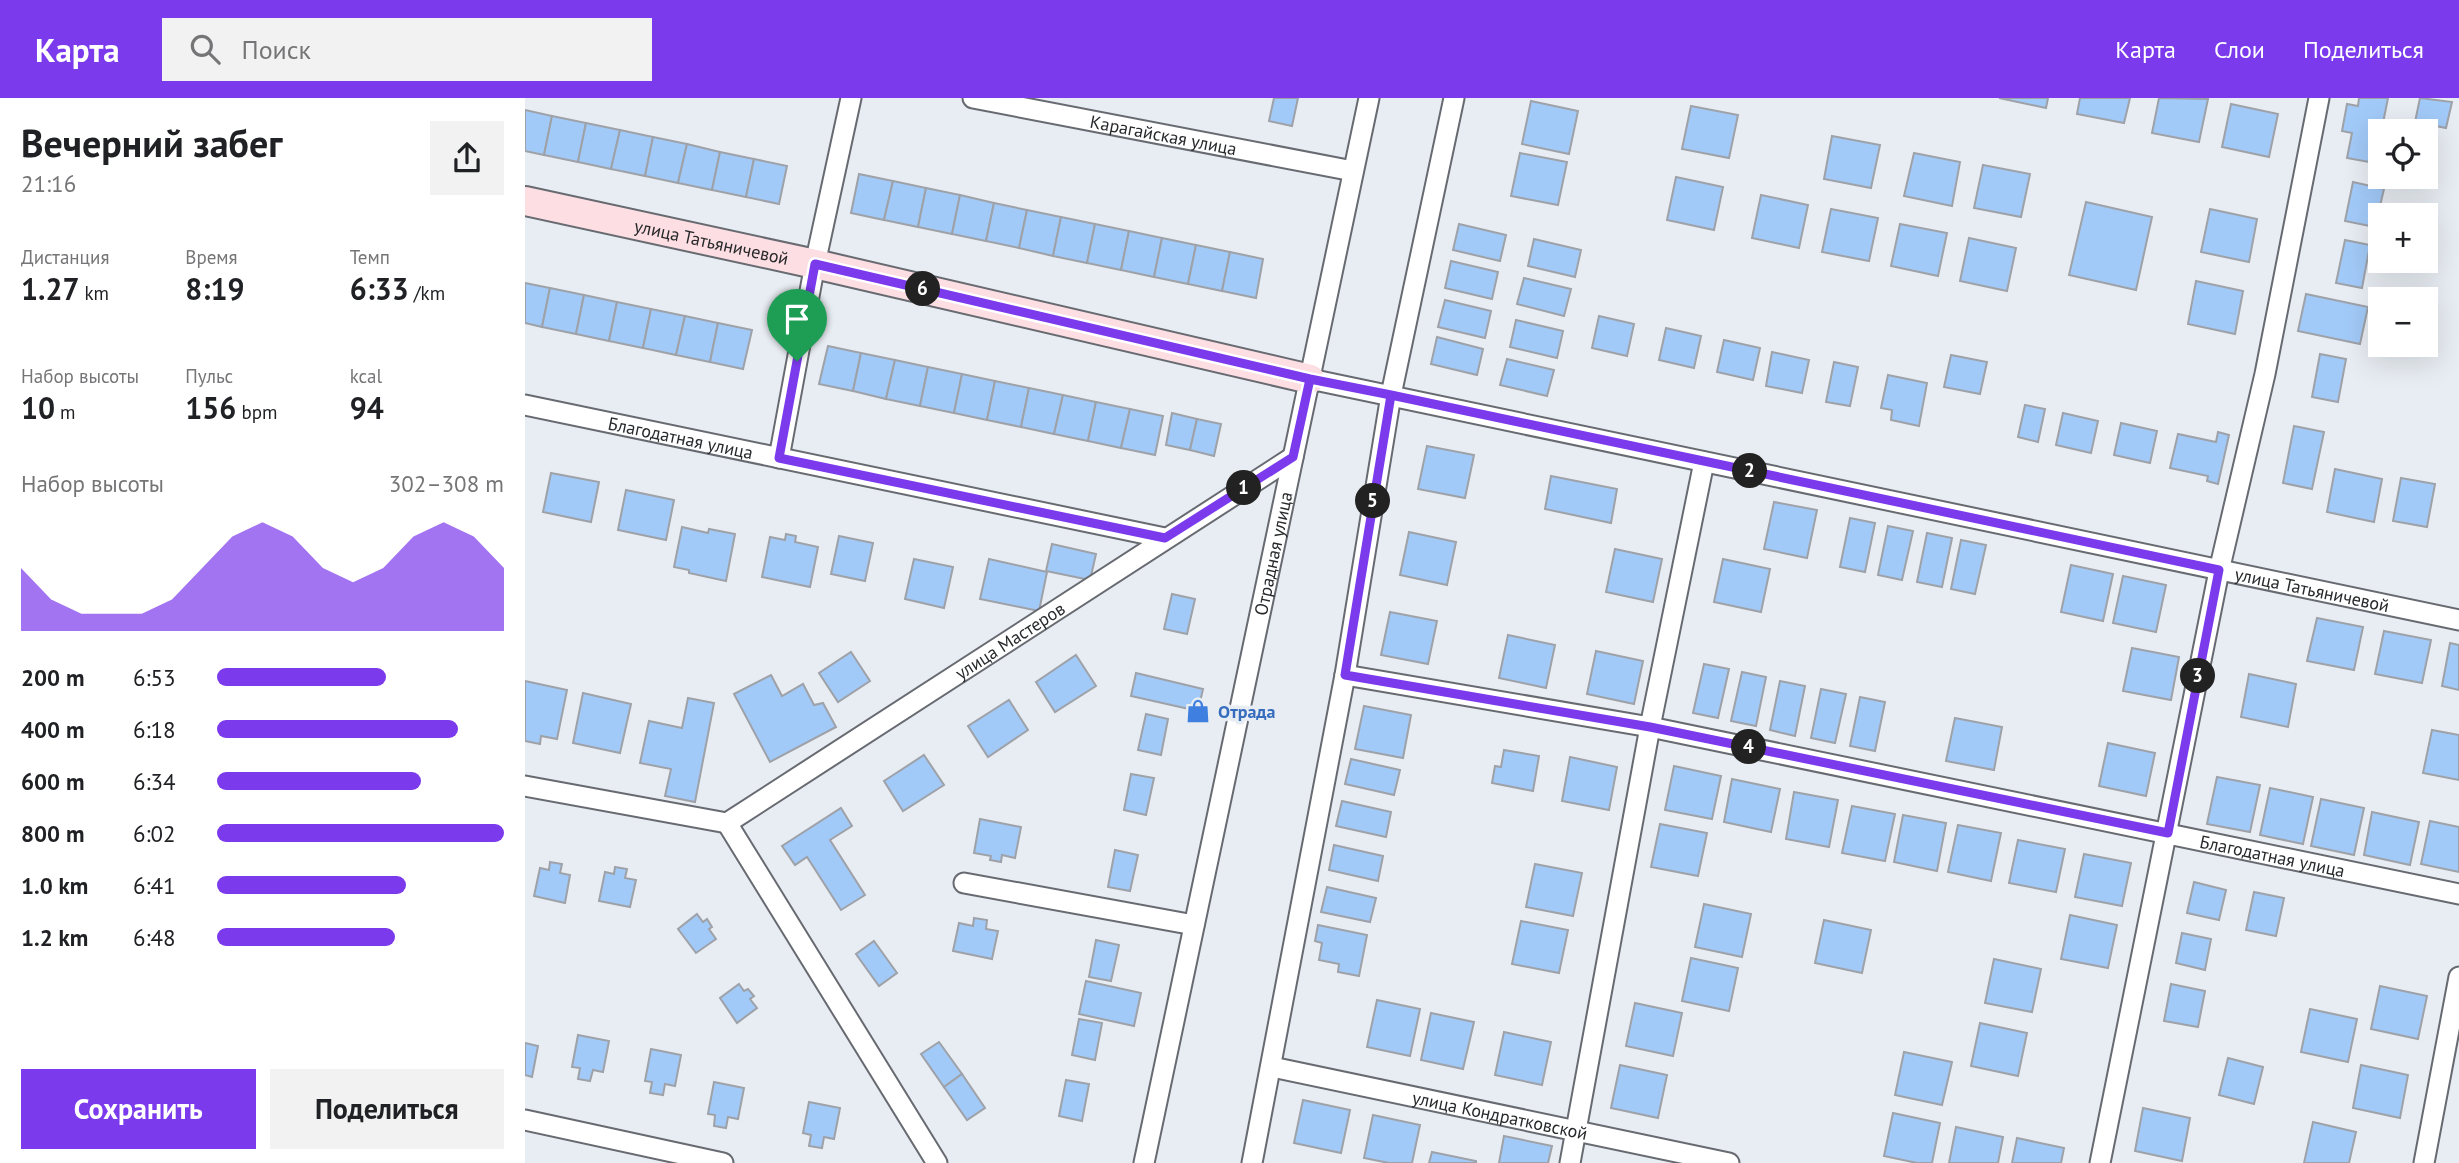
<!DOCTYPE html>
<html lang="ru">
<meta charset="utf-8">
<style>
:root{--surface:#fff;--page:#f2f2f2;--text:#202124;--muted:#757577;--accent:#7c3aed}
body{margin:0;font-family:"PT Sans",sans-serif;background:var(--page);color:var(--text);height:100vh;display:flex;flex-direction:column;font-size:26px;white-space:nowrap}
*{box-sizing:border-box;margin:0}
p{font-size:23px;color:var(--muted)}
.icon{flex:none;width:38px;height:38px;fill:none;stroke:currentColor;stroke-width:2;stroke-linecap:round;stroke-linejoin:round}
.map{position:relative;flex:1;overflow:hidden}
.side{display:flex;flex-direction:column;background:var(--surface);width:525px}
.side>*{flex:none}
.tools{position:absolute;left:1843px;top:21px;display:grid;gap:14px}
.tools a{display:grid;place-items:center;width:70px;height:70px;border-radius:0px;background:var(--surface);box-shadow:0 7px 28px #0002;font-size:35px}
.pin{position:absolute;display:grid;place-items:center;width:60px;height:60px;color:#fff;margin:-72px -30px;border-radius:50% 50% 50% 0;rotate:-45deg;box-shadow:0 0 7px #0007}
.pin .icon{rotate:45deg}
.km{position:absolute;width:35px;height:35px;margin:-18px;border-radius:50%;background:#222;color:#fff;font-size:19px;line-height:35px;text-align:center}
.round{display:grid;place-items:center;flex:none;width:74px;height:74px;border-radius:0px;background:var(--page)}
.overview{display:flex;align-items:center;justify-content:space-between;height:119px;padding:0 21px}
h1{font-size:38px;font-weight:700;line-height:52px}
.stats{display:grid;grid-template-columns:repeat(3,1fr);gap:10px;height:119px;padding:7px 21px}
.stats div{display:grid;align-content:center}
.stats b{font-size:30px;font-weight:700}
.stats small{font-size:19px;font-weight:400}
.stats p{font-size:19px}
.chart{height:196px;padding:14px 21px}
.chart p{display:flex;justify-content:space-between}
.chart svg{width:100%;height:126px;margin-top:7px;fill:var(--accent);opacity:.7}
.action{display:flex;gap:14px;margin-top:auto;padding:14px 21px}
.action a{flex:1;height:80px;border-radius:0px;background:var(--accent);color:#fff;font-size:28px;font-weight:700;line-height:80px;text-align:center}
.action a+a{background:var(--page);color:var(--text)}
ul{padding:0 21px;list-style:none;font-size:23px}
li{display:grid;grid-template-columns:112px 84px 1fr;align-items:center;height:52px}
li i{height:18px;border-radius:9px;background:var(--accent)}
header{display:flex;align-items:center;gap:42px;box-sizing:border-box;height:98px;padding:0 35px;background:var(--accent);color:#fff}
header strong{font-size:33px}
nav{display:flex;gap:38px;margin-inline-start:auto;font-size:24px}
.search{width:490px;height:63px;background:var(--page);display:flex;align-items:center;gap:18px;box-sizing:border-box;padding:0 24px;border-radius:0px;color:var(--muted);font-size:26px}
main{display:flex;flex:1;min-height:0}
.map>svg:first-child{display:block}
.building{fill:#a2caf8;stroke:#9ea2a8;stroke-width:2}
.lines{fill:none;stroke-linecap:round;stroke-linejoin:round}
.street-casing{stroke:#676b71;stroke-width:23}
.secondary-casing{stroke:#676b71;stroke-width:32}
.street{stroke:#fff;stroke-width:19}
.secondary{stroke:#fddee3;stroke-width:28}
.route-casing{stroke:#fff;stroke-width:14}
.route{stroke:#7c3aed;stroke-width:9}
.labels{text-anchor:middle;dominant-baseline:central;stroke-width:7;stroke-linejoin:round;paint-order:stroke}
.street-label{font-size:18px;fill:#27292b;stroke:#e8edf3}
.shop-label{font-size:18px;font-weight:bold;fill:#366cbe;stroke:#e8edf3;text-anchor:start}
</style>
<header>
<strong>Карта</strong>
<div class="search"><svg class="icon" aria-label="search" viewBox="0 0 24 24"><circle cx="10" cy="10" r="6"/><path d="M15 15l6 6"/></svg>Поиск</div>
<nav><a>Карта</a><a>Слои</a><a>Поделиться</a></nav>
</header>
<main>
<section class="side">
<div class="overview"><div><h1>Вечерний забег</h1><p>21:16</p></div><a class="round"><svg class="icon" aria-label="share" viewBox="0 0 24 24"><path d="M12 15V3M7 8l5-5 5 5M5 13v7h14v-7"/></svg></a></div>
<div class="stats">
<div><p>Дистанция</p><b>1.27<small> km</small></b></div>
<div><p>Время</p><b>8:19</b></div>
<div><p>Темп</p><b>6:33<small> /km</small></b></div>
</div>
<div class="stats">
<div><p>Набор высоты</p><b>10<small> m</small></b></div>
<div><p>Пульс</p><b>156<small> bpm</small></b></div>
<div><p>kcal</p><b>94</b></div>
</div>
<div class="chart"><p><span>Набор высоты</span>302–308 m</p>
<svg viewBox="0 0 160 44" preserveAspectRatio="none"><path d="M0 44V22L10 33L20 38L30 38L40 38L50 33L60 22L70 11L80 6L90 11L100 22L110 27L120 22L130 11L140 6L150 11L160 22V44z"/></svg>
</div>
<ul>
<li><b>200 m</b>6:53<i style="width:59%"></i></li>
<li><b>400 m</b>6:18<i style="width:84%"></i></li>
<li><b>600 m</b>6:34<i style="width:71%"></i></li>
<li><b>800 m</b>6:02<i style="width:100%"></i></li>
<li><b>1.0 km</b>6:41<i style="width:66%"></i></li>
<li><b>1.2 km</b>6:48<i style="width:62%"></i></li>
</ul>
<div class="action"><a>Сохранить</a><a>Поделиться</a></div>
</section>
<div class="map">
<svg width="1934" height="1065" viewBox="0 0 1934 1065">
<rect width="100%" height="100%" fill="#e8edf3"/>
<g class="building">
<path d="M749,0H773L767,28L744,23Z"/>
<path d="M1474,0H1523L1521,10Z"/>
<path d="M1555,0H1605L1599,25L1552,16Z"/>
<path d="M1634,0L1683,1L1674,44L1627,35Z"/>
<path d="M1834,0H1863L1850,65L1822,60L1827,35L1817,33L1822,6L1833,8Z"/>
<path d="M1895,0L1927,4L1921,30L1890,24Z"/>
<path d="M1006,3L1053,13L1044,56L997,46Z"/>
<path d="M1706,6L1753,16L1744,59L1697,49Z"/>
<path d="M1166,8L1213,17L1204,60L1157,51Z"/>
<path d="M0,12L27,18L19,57L0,53Z"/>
<path d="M27,18L61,25L53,64L19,57Z"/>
<path d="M61,25L95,32L86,71L53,64Z"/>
<path d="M95,32L128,39L120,78L86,71Z"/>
<path d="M1307,38L1355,47L1346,90L1299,81Z"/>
<path d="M128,39L162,46L153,85L120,78Z"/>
<path d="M162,46L195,54L187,92L153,85Z"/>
<path d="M195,54L229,61L221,99L187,92Z"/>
<path d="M995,55L1042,64L1033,107L986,98Z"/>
<path d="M1389,55L1435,64L1427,108L1379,98Z"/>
<path d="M229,61L262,68L254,106L221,99Z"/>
<path d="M1458,67L1505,76L1496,119L1449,110Z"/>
<path d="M334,76L368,83L359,122L326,115Z"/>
<path d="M1151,79L1198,89L1189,132L1142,122Z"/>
<path d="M368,83L401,90L393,129L359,122Z"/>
<path d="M1828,84L1859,91L1850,129L1820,123Z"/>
<path d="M401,90L435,97L427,136L393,129Z"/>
<path d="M435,97L469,105L461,143L427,136Z"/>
<path d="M1236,97L1283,107L1274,150L1227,140Z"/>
<path d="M1561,104L1627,119L1611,192L1544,177Z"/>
<path d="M469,105L502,112L494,150L461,143Z"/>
<path d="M1306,111L1353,120L1344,163L1297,154Z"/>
<path d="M1685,111L1732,121L1724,164L1676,154Z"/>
<path d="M502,112L536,119L528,158L494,150Z"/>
<path d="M536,119L570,126L562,165L528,158Z"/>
<path d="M570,126L604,133L596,172L562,165Z"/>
<path d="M934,126L981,137L975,163L928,152Z"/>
<path d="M1375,126L1422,135L1413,178L1366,168Z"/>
<path d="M604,133L637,140L629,179L596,172Z"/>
<path d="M637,140L671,147L663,186L629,179Z"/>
<path d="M1444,140L1491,150L1482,193L1435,183Z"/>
<path d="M1009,141L1056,152L1050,179L1003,168Z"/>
<path d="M1820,142L1845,147L1837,190L1811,185Z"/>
<path d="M671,147L705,154L697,193L663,186Z"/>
<path d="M705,154L738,161L731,200L697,193Z"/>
<path d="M926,163L973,174L967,201L920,190Z"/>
<path d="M999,180L1046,191L1039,218L992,206Z"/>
<path d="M1671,183L1718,193L1710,236L1663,226Z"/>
<path d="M0,185L25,190L17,229L0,225Z"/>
<path d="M25,190L59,197L51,236L17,229Z"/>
<path d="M1781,196L1843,209L1835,246L1773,233Z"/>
<path d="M59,197L92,204L84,243L51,236Z"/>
<path d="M920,202L966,213L960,240L913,229Z"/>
<path d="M92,204L126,211L118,250L84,243Z"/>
<path d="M126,211L160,218L151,257L118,250Z"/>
<path d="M160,218L193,225L185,264L151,257Z"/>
<path d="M1074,218L1109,226L1102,258L1067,250Z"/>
<path d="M991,222L1038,233L1032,260L985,249Z"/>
<path d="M193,225L227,232L218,271L185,264Z"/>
<path d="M1141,230L1176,238L1169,270L1134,262Z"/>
<path d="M912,239L958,251L952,277L906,266Z"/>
<path d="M1199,242L1235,250L1228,282L1192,274Z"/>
<path d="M303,248L336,255L328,293L294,286Z"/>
<path d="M1247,254L1284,262L1277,295L1241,288Z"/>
<path d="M336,255L370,262L361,301L328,293Z"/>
<path d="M1795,256L1821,261L1813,304L1787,299Z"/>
<path d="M1426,257L1462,264L1455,296L1419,289Z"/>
<path d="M982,261L1029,272L1022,298L975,287Z"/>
<path d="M370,262L403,269L395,308L361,301Z"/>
<path d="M1309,264L1333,269L1325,308L1301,304Z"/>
<path d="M403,269L437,276L429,315L395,308Z"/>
<path d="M437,276L470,283L462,322L429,315Z"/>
<path d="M1363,277L1402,285L1394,328L1366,322L1367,312L1356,310Z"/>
<path d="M470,283L504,290L496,329L462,322Z"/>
<path d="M504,290L538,297L529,336L496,329Z"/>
<path d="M538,297L571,304L563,343L529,336Z"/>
<path d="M571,304L605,311L596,350L563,343Z"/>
<path d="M1500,307L1520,311L1513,344L1493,339Z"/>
<path d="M605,311L638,318L630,357L596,350Z"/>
<path d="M647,315L672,321L665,352L641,347Z"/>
<path d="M1538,315L1573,323L1566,355L1531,347Z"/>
<path d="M672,321L696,326L689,358L665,352Z"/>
<path d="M1596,325L1632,333L1625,365L1589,357Z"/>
<path d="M1769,328L1799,334L1787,391L1758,385Z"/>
<path d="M1693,334L1704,337L1693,386L1682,383L1683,378L1645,370L1653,336L1691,344Z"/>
<path d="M902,348L949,357L940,400L893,391Z"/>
<path d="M1810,371L1857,381L1849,424L1802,414Z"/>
<path d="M26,375L74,384L66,424L18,414Z"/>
<path d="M1026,378L1092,391L1086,425L1020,411Z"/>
<path d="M1876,380L1910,386L1902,429L1868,423Z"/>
<path d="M101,392L149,402L141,442L93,432Z"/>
<path d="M1249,404L1292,412L1282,460L1239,451Z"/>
<path d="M1325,420L1350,425L1340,474L1315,469Z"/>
<path d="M1363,428L1388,433L1377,482L1353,477Z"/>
<path d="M157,429L183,435L184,431L210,436L201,483L164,475V472L149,469Z"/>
<path d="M884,434L931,444L922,487L875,477Z"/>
<path d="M1402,435L1427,440L1417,489L1392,484Z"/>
<path d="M261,436L271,438L270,444L293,449L285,489L237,479L245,439L260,442Z"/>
<path d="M314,438L348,445L340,483L306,476Z"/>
<path d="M1436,442L1461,447L1450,496L1426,491Z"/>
<path d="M527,446L571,456L565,482L521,473Z"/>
<path d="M1090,451L1137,461L1128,504L1081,494Z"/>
<path d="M389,461L428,469L419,510L380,501Z"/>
<path d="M464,461L522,474L514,513L455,501Z"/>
<path d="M1198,461L1245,471L1236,514L1189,504Z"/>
<path d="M1546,467L1588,476L1578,523L1536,514Z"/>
<path d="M1598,478L1641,487L1631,534L1588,525Z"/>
<path d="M647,496L670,501L662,536L639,531Z"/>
<path d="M865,514L912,523L903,566L856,557Z"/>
<path d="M1792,520L1838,529L1829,572L1782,563Z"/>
<path d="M1859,533L1906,542L1897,585L1850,576Z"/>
<path d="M983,537L1030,547L1021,590L974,580Z"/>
<path d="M1925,545L1934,547V592L1917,588Z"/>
<path d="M1607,550L1654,559L1646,602L1598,593Z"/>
<path d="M1071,553L1118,563L1109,606L1062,596Z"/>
<path d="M326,554L345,583L313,604L294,575Z"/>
<path d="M551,557L571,588L530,614L511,584Z"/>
<path d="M1179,566L1204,571L1193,620L1168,615Z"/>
<path d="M1217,574L1241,579L1231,628L1206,623Z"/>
<path d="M611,575L678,591L673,613L606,598Z"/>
<path d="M1724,576L1771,586L1763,629L1716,619Z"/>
<path d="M246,577L257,598L278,586L289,607L298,605L311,629L245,664L209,596Z"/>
<path d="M0,583L42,592L32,641L16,638L15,646L0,643Z"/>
<path d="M1255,583L1280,588L1270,638L1245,632Z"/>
<path d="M1296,591L1321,596L1310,645L1286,640Z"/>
<path d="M58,595L106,606L95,655L48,645Z"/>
<path d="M1335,599L1360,604L1350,653L1325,648Z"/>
<path d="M163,600L189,605L170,704L140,698L146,671L115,665L124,623L157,630Z"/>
<path d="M484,602L503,632L463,659L443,628Z"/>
<path d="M839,608L886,617L878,660L830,651Z"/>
<path d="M621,616L643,621L636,657L613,652Z"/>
<path d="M1430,620L1477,629L1469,672L1421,663Z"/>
<path d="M1907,632L1934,637V682L1898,675Z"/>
<path d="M1583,645L1630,655L1621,698L1574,688Z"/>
<path d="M979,652L1014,658L1008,693L967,685L970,668L976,669Z"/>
<path d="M399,657L419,687L378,713L359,683Z"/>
<path d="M1045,659L1092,669L1084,712L1037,703Z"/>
<path d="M826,661L875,672L869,697L820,686Z"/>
<path d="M1149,668L1196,678L1187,721L1140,712Z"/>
<path d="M606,676L629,680L621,717L599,712Z"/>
<path d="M1692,679L1735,687L1725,734L1682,726Z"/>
<path d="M1207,681L1255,691L1246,734L1199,724Z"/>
<path d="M1745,690L1788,699L1778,746L1735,737Z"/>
<path d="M1269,694L1313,702L1304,749L1261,741Z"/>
<path d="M1796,701L1839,710L1829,757L1786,748Z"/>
<path d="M817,703L866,714L861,739L811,728Z"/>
<path d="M1327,708L1370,716L1360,763L1317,755Z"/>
<path d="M316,710L327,728L305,742L340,797L316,812L282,759L270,767L257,748Z"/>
<path d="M1847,714L1894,724L1885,767L1839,757Z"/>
<path d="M1378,717L1421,725L1412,773L1369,764Z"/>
<path d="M455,721L496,729L490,760L477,757L476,764L465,762L466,758L449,755Z"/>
<path d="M1905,723L1934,729V774L1896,766Z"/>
<path d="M1135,726L1182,735L1173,778L1126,769Z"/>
<path d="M1433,727L1476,735L1466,783L1423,774Z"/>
<path d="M1493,742L1540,751L1531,794L1484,785Z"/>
<path d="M809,747L858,758L853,783L804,772Z"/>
<path d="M590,752L613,757L605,793L583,789Z"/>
<path d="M1559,756L1606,765L1597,808L1550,799Z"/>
<path d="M25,764L37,766L35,775L45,777L40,805L9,798L15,770L24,772Z"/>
<path d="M1010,766L1057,775L1048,818L1001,809Z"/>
<path d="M90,769L102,771L100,780L111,782L105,809L74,803L80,774L89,776Z"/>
<path d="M1669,784L1701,792L1694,822L1662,815Z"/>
<path d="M802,789L851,800L845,824L796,814Z"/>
<path d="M1729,794L1759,800L1751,838L1721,832Z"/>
<path d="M1179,806L1226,816L1217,859L1170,849Z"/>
<path d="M172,816L178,824L182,821L187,829L184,831L191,841L171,855L153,831Z"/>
<path d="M1545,817L1592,827L1583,870L1536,861Z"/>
<path d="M449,820L462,822L461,831L473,833L467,861L428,853L434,825L448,828Z"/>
<path d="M1299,822L1346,832L1337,875L1290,865Z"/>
<path d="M996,823L1043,832L1034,875L987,866Z"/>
<path d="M793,827L842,837L834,878L813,874L814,866L794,862L797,845L790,843Z"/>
<path d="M1657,835L1686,841L1680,872L1651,865Z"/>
<path d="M571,842L594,847L586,883L564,879Z"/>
<path d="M349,843L372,875L354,888L331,856Z"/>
<path d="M1166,860L1213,870L1204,913L1157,903Z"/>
<path d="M1469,861L1516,871L1507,914L1460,905Z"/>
<path d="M561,883L616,895L609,928L554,916Z"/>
<path d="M214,886L219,893L223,891L229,898L225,901L232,910L212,925L195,900Z"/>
<path d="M1646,886L1680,893L1673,929L1639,923Z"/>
<path d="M1855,888L1902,898L1893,941L1846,931Z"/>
<path d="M852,902L895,911L885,958L842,949Z"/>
<path d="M1110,905L1157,915L1148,958L1101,948Z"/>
<path d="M1785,911L1832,921L1823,964L1776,954Z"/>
<path d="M906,915L949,924L938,971L896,962Z"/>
<path d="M554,921L577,925L570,962L547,957Z"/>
<path d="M1455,925L1502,935L1493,978L1446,968Z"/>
<path d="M979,934L1026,944L1017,987L970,977Z"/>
<path d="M53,937L84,943L78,974L68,972L65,983L53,981L55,970L47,969Z"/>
<path d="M414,944L437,976L419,989L396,956Z"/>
<path d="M0,945L13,948L7,979L0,977Z"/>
<path d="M126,951L156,957L150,988L140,986L138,997L125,995L127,984L120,983Z"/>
<path d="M1379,954L1427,964L1417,1007L1370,997Z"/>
<path d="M1703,960L1738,969L1729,1006L1694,997Z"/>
<path d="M1095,967L1142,977L1133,1020L1086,1010Z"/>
<path d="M1836,967L1883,977L1875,1020L1828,1010Z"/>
<path d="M437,976L460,1010L442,1022L419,989Z"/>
<path d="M541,982L564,986L557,1023L534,1018Z"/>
<path d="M189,984L219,990L213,1021L203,1019L201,1030L189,1028L190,1017L183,1016Z"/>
<path d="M778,1002L825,1012L816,1055L769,1045Z"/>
<path d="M284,1004L315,1010L309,1041L299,1039L297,1050L284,1048L286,1037L278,1035Z"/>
<path d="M1618,1010L1665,1020L1657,1063L1610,1053Z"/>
<path d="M1368,1015L1415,1025L1407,1065H1392L1359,1058Z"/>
<path d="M848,1017L895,1027L887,1065H864L839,1060Z"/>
<path d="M1788,1024L1831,1034L1824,1065H1779Z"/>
<path d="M1431,1029L1478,1039L1473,1065H1424Z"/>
<path d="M979,1038L1027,1048L1023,1065H974Z"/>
<path d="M1492,1040L1539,1050L1536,1065H1487Z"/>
<path d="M907,1054L951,1063V1065H904Z"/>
</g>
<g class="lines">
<g class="street-casing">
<g id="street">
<path id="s1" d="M448,0L828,73"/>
<path id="s2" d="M785,281L1934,522"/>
<path id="s3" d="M0,307L640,440"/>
<path d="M254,360L290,166L326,0"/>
<path id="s4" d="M820,577L1125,629L1934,796"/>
<path id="s5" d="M0,688L202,725L768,359"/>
<path d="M202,725L412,1065"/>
<path d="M439,785L669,827"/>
<path id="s6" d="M747,969L1204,1065"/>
<path d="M0,1022L198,1065"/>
<path id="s7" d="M619,1065L844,0"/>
<path d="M727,1065L820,577L866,297L929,0"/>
<path d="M1045,1065L1125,629L1179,364"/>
<path d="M1575,1065L1694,473L1740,276L1794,0"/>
<path d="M1899,1065L1934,879"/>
</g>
</g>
<g class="secondary-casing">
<g id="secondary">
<path id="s8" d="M0,103L290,166L785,281"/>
</g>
</g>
<use href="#street" class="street"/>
<use href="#secondary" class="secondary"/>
</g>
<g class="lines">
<g class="route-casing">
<path id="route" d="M272,263L254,360L640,440L768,359L785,281L866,297L1694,472L1643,735L1125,629L820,577L866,297L785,281L290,166L272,263"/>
</g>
<use href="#route" class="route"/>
</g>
<defs>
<g id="shop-bare" transform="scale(1.89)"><path d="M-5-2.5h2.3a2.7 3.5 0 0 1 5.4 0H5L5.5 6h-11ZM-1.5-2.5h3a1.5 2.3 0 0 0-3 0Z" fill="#3f7fe0" stroke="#e8edf3" stroke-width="2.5" paint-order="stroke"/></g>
</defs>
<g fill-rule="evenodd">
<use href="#shop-bare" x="673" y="613"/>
</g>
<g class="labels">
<g class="street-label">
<text stroke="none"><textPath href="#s1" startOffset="194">Карагайская улица</textPath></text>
<text stroke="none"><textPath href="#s8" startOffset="191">улица Татьяничевой</textPath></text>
<text stroke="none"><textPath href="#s3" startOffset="159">Благодатная улица</textPath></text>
<text stroke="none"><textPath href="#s7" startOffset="623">Отрадная улица</textPath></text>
<text stroke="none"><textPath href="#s2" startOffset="1024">улица Татьяничевой</textPath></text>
<text stroke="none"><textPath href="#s5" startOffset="542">улица Мастеров</textPath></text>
<text stroke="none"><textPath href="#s4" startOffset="945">Благодатная улица</textPath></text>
<text stroke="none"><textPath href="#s6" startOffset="233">улица Кондратковской</textPath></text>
</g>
<g class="shop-label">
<text x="693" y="613">Отрада</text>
</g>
</g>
</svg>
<div class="tools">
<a><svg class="icon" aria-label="locate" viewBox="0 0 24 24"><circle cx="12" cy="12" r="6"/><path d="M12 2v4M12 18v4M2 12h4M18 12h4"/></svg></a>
<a>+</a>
<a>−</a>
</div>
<div class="pin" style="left:272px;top:263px;background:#1e9e55"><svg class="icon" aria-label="arrive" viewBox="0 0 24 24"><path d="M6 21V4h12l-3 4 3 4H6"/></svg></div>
<b class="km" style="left:719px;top:390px">1</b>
<b class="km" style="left:1225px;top:373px">2</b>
<b class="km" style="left:1673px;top:578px">3</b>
<b class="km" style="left:1224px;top:649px">4</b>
<b class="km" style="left:848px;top:403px">5</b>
<b class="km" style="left:398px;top:191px">6</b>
</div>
</main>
